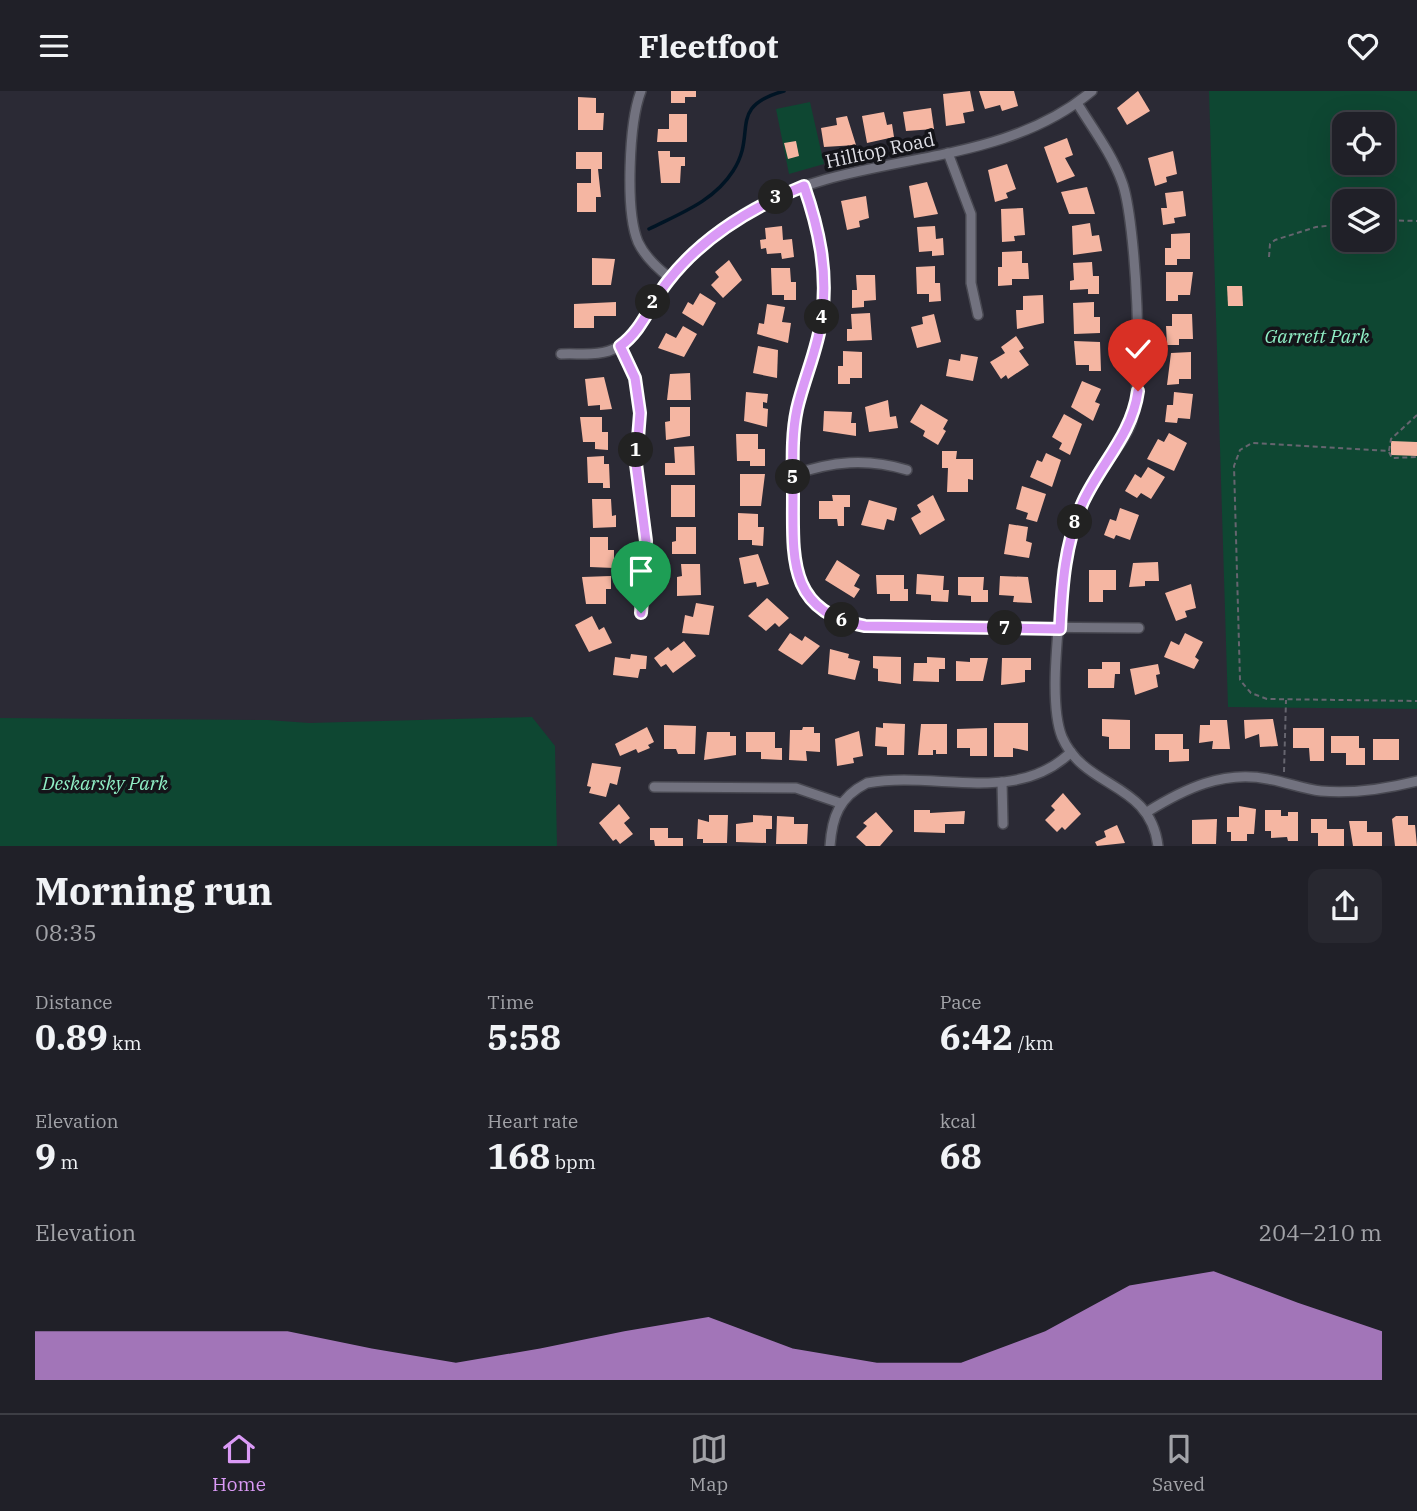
<!DOCTYPE html>
<meta charset="utf-8">
<style>
:root{--surface:#202028;--page:#282830;--text:#f1f3f6;--muted:#a2a3a8;--line:#3d3e45;--accent:#da9af6}
body{margin:0;font-family:"IBM Plex Serif",serif;background:var(--page);color:var(--text);height:100vh;display:flex;flex-direction:column;font-size:26px;white-space:nowrap}
*{box-sizing:border-box;margin:0}
p{font-size:23px;color:var(--muted)}
.icon{flex:none;width:38px;height:38px;fill:none;stroke:currentColor;stroke-width:2;stroke-linecap:round;stroke-linejoin:round}
.map{position:relative;height:755px;overflow:hidden}
.details{display:flex;flex-direction:column;background:var(--surface);flex:1}
.details>*{flex:none}
.fabs{position:absolute;left:1332px;top:21px;display:grid;gap:14px}
.fabs a{display:grid;place-items:center;width:63px;height:63px;border-radius:14px;background:var(--surface);box-shadow:0 7px 28px #0002,0 0 0 2px var(--line);font-size:35px}
.pin{position:absolute;display:grid;place-items:center;width:60px;height:60px;color:#fff;margin:-72px -30px;border-radius:50% 50% 50% 0;rotate:-45deg;box-shadow:0 0 7px #0007}
.pin .icon{rotate:45deg}
.km{position:absolute;width:35px;height:35px;margin:-18px;border-radius:50%;background:#222;color:#fff;font-size:19px;line-height:35px;text-align:center}
.round{display:grid;place-items:center;flex:none;width:74px;height:74px;border-radius:14px;background:var(--page)}
.headline{display:flex;align-items:center;justify-content:space-between;height:119px;padding:0 35px}
h1{font-size:38px;font-weight:800;line-height:52px}
.stats{display:grid;grid-template-columns:repeat(3,1fr);gap:10px;height:119px;padding:7px 35px}
.stats div{display:grid;align-content:center}
.stats b{font-size:35px;font-weight:800}
.stats small{font-size:19px;font-weight:400}
.stats p{font-size:19px}
.chart{height:196px;padding:14px 35px}
.chart p{display:flex;justify-content:space-between}
.chart svg{width:100%;height:126px;margin-top:7px;fill:var(--accent);opacity:.7}
header{display:flex;justify-content:space-between;align-items:center;height:91px;padding:0 35px;background:var(--surface);font-size:32px;font-weight:800}
.dock{display:flex;justify-content:space-around;align-items:center;height:98px;border-top:2px solid var(--line);background:var(--surface);font-size:19px;color:var(--muted)}
.dock a{display:grid;justify-items:center;gap:4px}
.dock .selected{color:var(--accent)}
.map>svg:first-child{display:block}
.green{fill:#0e4732;fill-rule:evenodd}
.lines{fill:none;stroke-linecap:round;stroke-linejoin:round}
.stream{stroke:#001424;stroke-width:3.5}
.building{fill:#f5b6a2}
.minor-casing{stroke:#484851;stroke-width:12}
.path{stroke:#66656f;stroke-width:2;stroke-dasharray:5 3.5;stroke-linecap:butt}
.minor{stroke:#72727f;stroke-width:9}
.route-casing{stroke:#fff;stroke-width:14}
.route{stroke:#da9af6;stroke-width:9}
.labels{text-anchor:middle;dominant-baseline:central;stroke-width:7;stroke-linejoin:round;paint-order:stroke}
.street-label{font-size:19px;fill:#dfdfe6;stroke:#141419}
.park-label{font-size:19px;font-style:italic;fill:#90f0c6;stroke:#141419}
</style>
<header><svg class="icon" aria-label="menu" viewBox="0 0 24 24"><path d="M4 6h16M4 12h16M4 18h16"/></svg>Fleetfoot<svg class="icon" aria-label="heart" viewBox="0 0 24 24"><path d="M12 20l-8-8c-3-5 5-10 8-4 3-6 11-1 8 4z"/></svg></header>
<div class="map">
<svg width="1417" height="755" viewBox="0 0 1417 755">
<rect width="100%" height="100%" fill="#2b2a35"/>
<g class="green">
<path d="M1209,0H1417V618L1228,616ZM1344,33H1382V72H1344ZM1344,110H1382V149H1344Z"/>
<path d="M810,11L824,73L789,83L776,18Z"/>
<path d="M532,626L555,655L557,755H0V627L268,629L309,632Z"/>
</g>
<g class="lines">
<path class="stream" d="M649,138C681,122 714,110 733,80C758,42 726,16 784,0"/>
</g>
<g class="building">
<path d="M671,0H696V6H685V12H671Z"/>
<path d="M970,0L974,20L963,22L965,32L946,35L943,3Z"/>
<path d="M979,0H1014L1018,15L1002,20L1000,14L985,18Z"/>
<path d="M1138,0L1150,20L1127,34L1117,17Z"/>
<path d="M578,6L596,7V22H604L603,39H578Z"/>
<path d="M931,17L934,38L906,40L903,21Z"/>
<path d="M884,21L887,34L892,33L894,46L867,52L862,25Z"/>
<path d="M669,23H687V51H657L658,38H669Z"/>
<path d="M847,25L856,54L824,56L821,37L837,34L836,27Z"/>
<path d="M1067,47L1073,64L1065,67L1075,85L1057,92L1044,56Z"/>
<path d="M796,50L799,65L788,68L784,52Z"/>
<path d="M658,60H670V66H685V75H681L680,92H661Z"/>
<path d="M1173,60L1177,83L1166,86L1167,91L1155,95L1148,67Z"/>
<path d="M576,61H602V78H598L601,106H596V121H577V92H591V78H576Z"/>
<path d="M1007,73L1016,98L1006,102L1008,107L995,111L988,79Z"/>
<path d="M927,91L938,123L914,127L909,95Z"/>
<path d="M1087,96L1095,123H1069L1061,101Z"/>
<path d="M1183,100L1186,125L1174,127L1175,132L1163,134L1161,117H1167L1165,102Z"/>
<path d="M866,105L869,127L859,130L860,136L847,139L841,110Z"/>
<path d="M1023,117L1025,144L1014,145L1015,150L1002,151L1001,118Z"/>
<path d="M1090,132L1092,145L1099,144L1102,160L1073,164L1072,135Z"/>
<path d="M782,135L783,149L792,148L794,166L782,168L781,162L767,163L766,157L761,158L760,149L766,148L765,137Z"/>
<path d="M935,135L936,148L943,147L944,164L932,165V160L919,161L917,136Z"/>
<path d="M1190,142V168H1177V174H1165V157H1171V143Z"/>
<path d="M1022,160V172H1028L1029,188H1012V194L998,195V176H1002V161Z"/>
<path d="M592,167L615,168L611,194H592Z"/>
<path d="M729,169L742,189L723,207L711,194L719,186L715,181Z"/>
<path d="M1092,171L1093,185H1099V203H1088V198L1070,199V190L1074,189L1073,172Z"/>
<path d="M935,175V192H940L941,210L929,211V203H917L916,176Z"/>
<path d="M771,177H790L791,191H796V209H784V204H772Z"/>
<path d="M1166,181H1193L1190,204H1178V210H1166Z"/>
<path d="M856,184H875L876,209L864,210V216L852,217V199H857Z"/>
<path d="M1227,195H1242L1243,215H1228Z"/>
<path d="M700,202L716,212L703,235L682,222L688,211L693,214Z"/>
<path d="M1043,204L1044,232L1017,238L1016,219H1023V205Z"/>
<path d="M616,211V225H594V237H574V213Z"/>
<path d="M1094,211V226H1100V242L1074,243L1073,212Z"/>
<path d="M767,213L785,216L782,231L791,232L788,252L757,243L759,232L764,233Z"/>
<path d="M870,222L872,249L847,250V238H852L851,223Z"/>
<path d="M934,223L941,251L917,257L911,236L923,233L922,226Z"/>
<path d="M1172,223H1192L1193,248H1179V254H1167L1166,235H1172Z"/>
<path d="M683,235L697,243L684,266L658,257L666,242L676,247Z"/>
<path d="M1016,245L1024,257L1019,260L1029,274L1008,288L1006,284L1001,288L990,271L1005,262L1001,256Z"/>
<path d="M1074,250L1100,251L1101,280H1089V274H1076Z"/>
<path d="M758,255L778,259L777,287L753,282Z"/>
<path d="M843,260L862,261V287H850V293H838V275H843Z"/>
<path d="M1191,261V288H1179V293L1167,294L1171,262Z"/>
<path d="M961,263L978,266L973,290L946,285L949,268L960,270Z"/>
<path d="M690,282L691,309H667L670,283Z"/>
<path d="M604,286L612,318L600,319V314L588,315L585,288Z"/>
<path d="M1082,290L1101,298L1095,311L1100,313L1093,330L1071,316Z"/>
<path d="M746,301L768,303L767,312L763,311V317L768,318L767,336L744,330Z"/>
<path d="M1174,301L1193,303L1190,328L1178,327L1177,332L1165,331L1167,314H1173Z"/>
<path d="M888,309L890,326L896,325L898,337L869,341L865,316Z"/>
<path d="M921,313L948,329L943,338L946,340L938,354L923,345L925,340L910,331Z"/>
<path d="M670,316H690V345L666,349L665,331L670,330Z"/>
<path d="M824,320L852,321L851,332H856V345L823,340Z"/>
<path d="M1064,323L1082,333L1070,364L1059,358L1062,352L1052,346Z"/>
<path d="M580,326H602V341H608V359L595,358V351H583Z"/>
<path d="M1169,342L1187,352L1174,380L1147,368L1158,348L1164,351Z"/>
<path d="M736,343H758V358H765V375H750V370H737Z"/>
<path d="M1391,350L1417,351V365L1391,364Z"/>
<path d="M694,355L695,384H665V372H675L674,356Z"/>
<path d="M942,360H957L956,368H973V389L968,388V401H947L948,377H942Z"/>
<path d="M1046,362L1061,369L1052,396L1030,386L1037,369L1042,371Z"/>
<path d="M604,365V373H609L610,397H603V392H588L587,366Z"/>
<path d="M1148,376L1165,386L1151,408L1141,402L1137,407L1125,400L1135,383L1141,387Z"/>
<path d="M740,383H765L761,415H740Z"/>
<rect x="671" y="394" width="24" height="32"/>
<path d="M1022,395L1046,403L1037,431L1026,428L1028,422L1016,418Z"/>
<path d="M832,404H850V416H844V435H838L837,428H819V410H833Z"/>
<path d="M933,404L945,429L920,444L911,427L921,421L917,414Z"/>
<path d="M592,408H611L612,425L616,424V436L593,437Z"/>
<path d="M869,409L897,417L894,430L887,428L884,439L861,434Z"/>
<path d="M1120,417L1139,424L1130,449L1116,444L1114,448L1104,444L1110,428L1116,430Z"/>
<path d="M738,422L758,423V436H764L763,455L752,454V449H738Z"/>
<path d="M1009,433L1028,436L1026,450L1032,452L1029,467L1004,463Z"/>
<path d="M676,436H696V463H672V451L676,450Z"/>
<path d="M590,446H608V459H614V477L590,476Z"/>
<path d="M758,463L769,493L757,496L756,491L744,493L739,467Z"/>
<path d="M837,469L860,484L854,495L860,498L854,507L825,489Z"/>
<path d="M1158,471L1159,490H1145V495L1129,496L1133,472Z"/>
<path d="M681,473H700L701,504L677,505V486L682,485Z"/>
<path d="M1089,479H1116V499H1103V511H1089Z"/>
<path d="M917,483L944,485L943,499H949L948,511L931,510V504L916,503Z"/>
<path d="M876,484H904V498H908V510H890V503H877Z"/>
<path d="M611,485V498H606V513H586L582,486Z"/>
<path d="M1000,485L1028,486L1032,512L1013,511L1014,505L999,504Z"/>
<path d="M958,486H984L983,499H988V511H971V505L958,504Z"/>
<path d="M1191,493L1196,517L1185,520L1187,526L1176,530L1165,502Z"/>
<path d="M767,507L789,527L779,536L775,532L766,540L748,525Z"/>
<path d="M696,512L714,515L709,544L682,542L685,524L693,526Z"/>
<path d="M592,525L599,539L604,536L612,552L589,561L575,534Z"/>
<path d="M790,542L802,550L805,545L820,555L802,574L778,559Z"/>
<path d="M1185,542L1203,551L1195,566L1199,569L1194,578L1164,566L1171,550L1179,554Z"/>
<path d="M684,550L696,565L673,582L666,573L661,576L654,567L668,556L671,560Z"/>
<path d="M830,558L849,563L848,567L860,570L855,589L828,583Z"/>
<path d="M631,563L647,565L646,578H640L638,587L613,584L615,566L630,568Z"/>
<path d="M873,565L901,566V593L878,590V578L873,577Z"/>
<path d="M927,566L945,567V578H939V591L913,590L914,572H927Z"/>
<path d="M970,567H988L983,590H956V570L970,571Z"/>
<path d="M1002,567H1031V579H1025V591L1001,594Z"/>
<path d="M1102,571H1120V583H1115L1114,597H1088V578H1102Z"/>
<path d="M1158,573L1160,583L1156,584L1158,596L1135,604L1130,578Z"/>
<path d="M1102,628L1130,629V658H1109V646L1102,645Z"/>
<path d="M1273,628L1278,655L1260,656L1259,643L1245,648L1244,629Z"/>
<path d="M1210,629H1227L1230,658H1212L1213,650L1199,652L1200,634H1210Z"/>
<path d="M883,632L905,633L904,664H887V656L875,655L876,636L883,637Z"/>
<path d="M994,632H1028V660L1013,657V666H994Z"/>
<path d="M921,633H947V663H936V659H933V664H918Z"/>
<path d="M664,634L696,635L695,663H678L676,658H664Z"/>
<path d="M647,636L654,651L648,654L650,657L638,662L636,658L620,665L615,653Z"/>
<path d="M803,636H814V642H820V661L806,660L807,670L789,669L790,639H802Z"/>
<path d="M987,637V665H970V657H957V638Z"/>
<path d="M1293,637H1324V670H1310L1309,657H1293Z"/>
<path d="M859,640L863,665L853,667L854,672L837,675L835,648Z"/>
<path d="M707,641H730V645H736V664L704,669Z"/>
<path d="M746,641H775V657H782V669L761,668V661H746Z"/>
<path d="M1155,643H1183V658H1189V670L1169,671V659H1155Z"/>
<path d="M1331,645H1359V657H1365V674H1346V662H1331Z"/>
<rect x="1373" y="648" width="26" height="21"/>
<path d="M592,672L621,676L617,694L610,692L606,706L589,702L591,696L587,695Z"/>
<path d="M1063,702L1081,723L1065,739L1062,736L1057,741L1045,729L1055,719L1051,715Z"/>
<path d="M619,713L630,727L624,732L633,743L620,753L616,748L613,750L599,732Z"/>
<path d="M1239,715L1256,718L1254,743H1247V750H1231V741H1227V726H1239Z"/>
<path d="M914,719H930V722L965,720L964,733H945V742L914,741Z"/>
<path d="M1265,719H1281V725H1288V721H1298V750H1288L1287,746L1271,747V740H1265Z"/>
<path d="M876,721L893,740L880,755H866L856,746L867,735L863,732Z"/>
<path d="M709,724H728L727,752H703V748H697L698,728L709,731Z"/>
<path d="M753,724L772,725V738H766V752L736,751V733L753,731Z"/>
<path d="M777,725L794,726V733H808L807,753H776Z"/>
<path d="M1396,725H1408V734H1415L1417,755H1395L1392,728Z"/>
<path d="M1217,728L1216,753H1192V729Z"/>
<path d="M1311,728H1327V738H1344V755H1318V742H1311Z"/>
<path d="M1349,730H1367V741H1382V755H1353Z"/>
<path d="M1117,734L1125,752L1097,755L1095,751L1106,746L1104,740Z"/>
<path d="M650,737H668V747H683V755H655L654,749H650Z"/>
</g>
<g class="lines">
<g class="minor-casing">
<g id="minor">
<path d="M641,0C629,31 625,120 638,151C645,166 657,177 670,187"/>
<path d="M1077,12C1093,38 1112,63 1122,91C1136,128 1145,301 1130,335C1122,353 1108,368 1098,384C1079,413 1070,446 1063,479C1061,521 1047,609 1062,646C1085,699 1150,690 1158,755"/>
<path d="M948,62L971,123V192L978,224"/>
<path d="M804,95C819,138 828,180 822,226C818,258 804,287 797,318C791,346 793,375 793,403C793,466 787,521 865,535L1139,537"/>
<path d="M620,255L635,287L640,322L636,373L646,450L641,522"/>
<path d="M561,263C581,262 600,266 618,256C642,243 652,210 669,189C690,161 719,138 749,120C856,57 994,82 1092,0"/>
<path d="M793,384C832,370 867,367 907,379"/>
<path d="M1002,691L1003,733"/>
<path d="M654,696L796,697L840,712"/>
<path d="M1147,721C1184,698 1223,679 1268,688C1286,691 1303,698 1321,700C1354,703 1385,698 1417,690"/>
<path d="M830,755C832,726 839,706 867,692C935,679 1016,715 1071,661"/>
</g>
</g>
<g class="path">
<path d="M1382,129L1417,130"/>
<path d="M1269,166L1270,153L1275,149L1316,136L1344,133"/>
<path d="M1417,324L1391,348L1389,360L1252,352L1240,359L1234,375L1240,589L1251,602L1267,608L1417,610"/>
<path d="M1389,361L1392,367L1417,366"/>
<path d="M1284,681L1286,609"/>
</g>
<use href="#minor" class="minor"/>
</g>
<g class="lines">
<g class="route-casing">
<path id="route" d="M641,522L646,450L636,373L640,322L635,287L620,255C642,240 651,211 668,190C703,145 752,116 804,95C819,138 828,180 822,226C818,258 804,287 797,318C791,346 793,375 793,403C793,467 787,521 865,535L1060,538C1062,494 1065,452 1083,411C1101,372 1132,344 1138,300"/>
</g>
<use href="#route" class="route"/>
</g>
<g class="labels">
<g class="street-label">
<text transform="translate(880 59) rotate(-12)">Hilltop Road</text>
</g>
<g class="park-label">
<text x="1317" y="245">Garrett Park</text>
<text x="105" y="692">Deskarsky Park</text>
</g>
</g>
</svg>
<div class="fabs">
<a><svg class="icon" aria-label="locate" viewBox="0 0 24 24"><circle cx="12" cy="12" r="6"/><path d="M12 2v4M12 18v4M2 12h4M18 12h4"/></svg></a>
<a><svg class="icon" aria-label="layers" viewBox="0 0 24 24"><path d="M12 4l9 5-9 5-9-5zM3 14l9 5 9-5"/></svg></a>
</div>
<div class="pin" style="left:641px;top:522px;background:#1e9e55"><svg class="icon" aria-label="arrive" viewBox="0 0 24 24"><path d="M6 21V4h12l-3 4 3 4H6"/></svg></div>
<div class="pin" style="left:1138px;top:300px;background:#d93025"><svg class="icon" aria-label="check" viewBox="0 0 24 24"><path d="M5 12l5 5 9-10"/></svg></div>
<b class="km" style="left:636px;top:359px">1</b>
<b class="km" style="left:653px;top:211px">2</b>
<b class="km" style="left:776px;top:106px">3</b>
<b class="km" style="left:822px;top:226px">4</b>
<b class="km" style="left:793px;top:386px">5</b>
<b class="km" style="left:842px;top:529px">6</b>
<b class="km" style="left:1005px;top:537px">7</b>
<b class="km" style="left:1075px;top:431px">8</b>
</div>
<section class="details">
<div class="headline"><div><h1>Morning run</h1><p>08:35</p></div><a class="round"><svg class="icon" aria-label="share" viewBox="0 0 24 24"><path d="M12 15V3M7 8l5-5 5 5M5 13v7h14v-7"/></svg></a></div>
<div class="stats">
<div><p>Distance</p><b>0.89<small> km</small></b></div>
<div><p>Time</p><b>5:58</b></div>
<div><p>Pace</p><b>6:42<small> /km</small></b></div>
</div>
<div class="stats">
<div><p>Elevation</p><b>9<small> m</small></b></div>
<div><p>Heart rate</p><b>168<small> bpm</small></b></div>
<div><p>kcal</p><b>68</b></div>
</div>
<div class="chart"><p><span>Elevation</span>204–210 m</p>
<svg viewBox="0 0 160 44" preserveAspectRatio="none"><path d="M0 44V27L10 27L20 27L30 27L40 33L50 38L60 33L70 27L80 22L90 33L100 38L110 38L120 27L130 11L140 6L150 17L160 27V44z"/></svg>
</div>
</section>
<nav class="dock">
<a class="selected"><svg class="icon" aria-label="home" viewBox="0 0 24 24"><path d="M3 11l9-7 9 7M6 9v11h12V9"/></svg>Home</a>
<a><svg class="icon" aria-label="map" viewBox="0 0 24 24"><path d="M3 6l6-2 6 2 6-2v14l-6 2-6-2-6 2zM9 4v14M15 6v14"/></svg>Map</a>
<a><svg class="icon" aria-label="saved" viewBox="0 0 24 24"><path d="M7 4h10v16l-5-4-5 4z"/></svg>Saved</a>
</nav>
